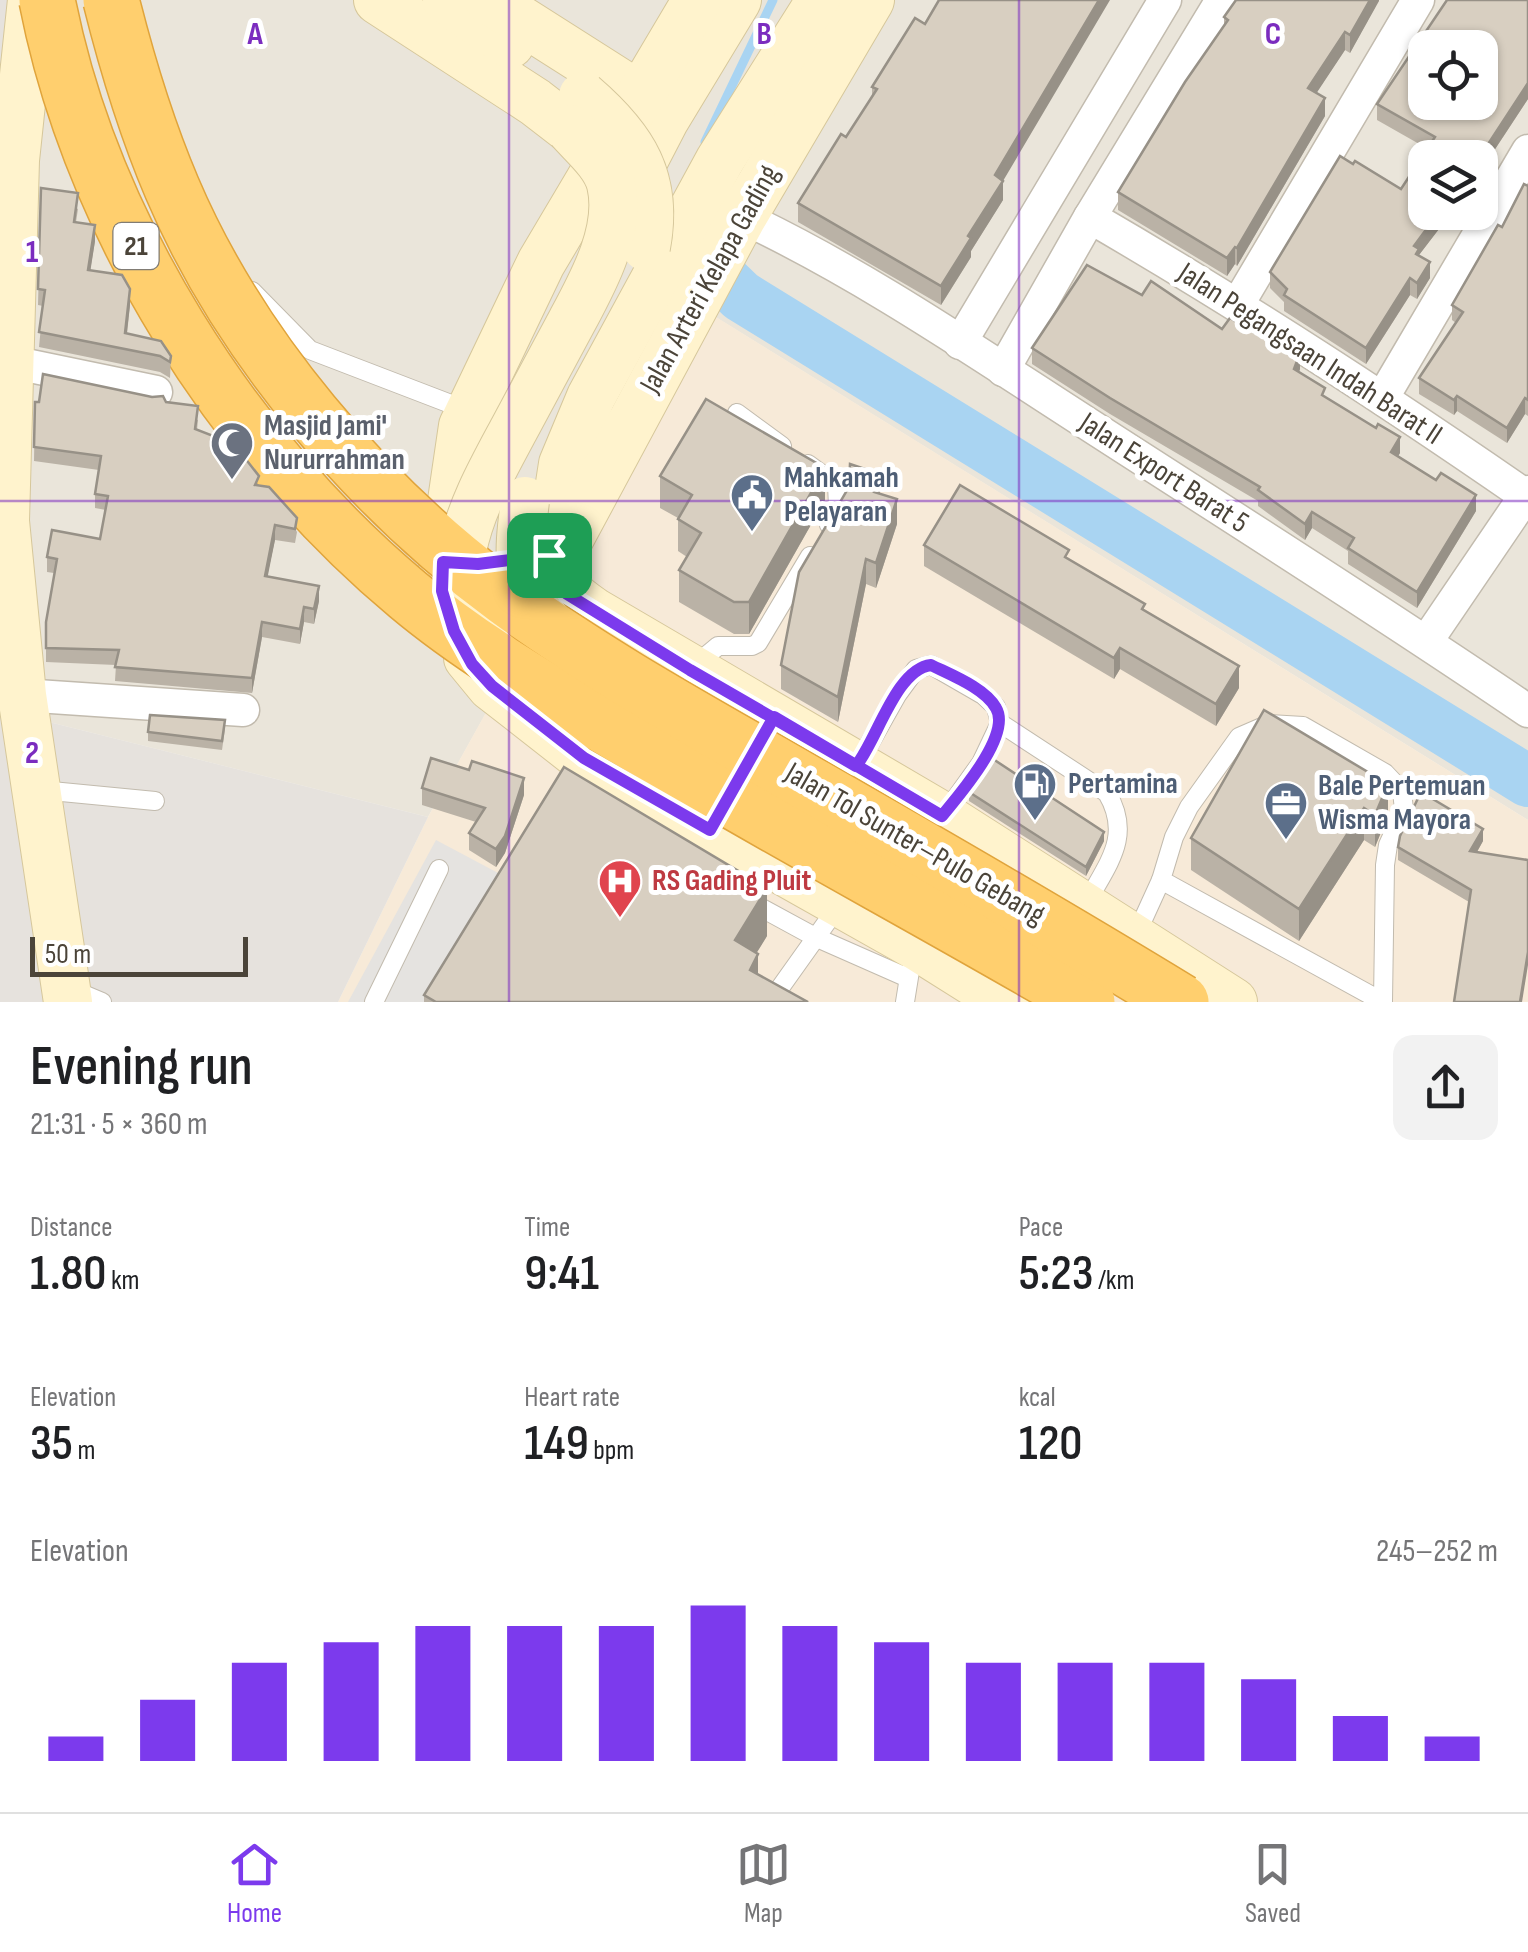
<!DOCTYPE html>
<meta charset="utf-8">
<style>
:root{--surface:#fff;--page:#f2f2f2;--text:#202124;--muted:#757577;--line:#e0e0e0;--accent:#7c3aed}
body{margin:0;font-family:"Sofia Sans Condensed",sans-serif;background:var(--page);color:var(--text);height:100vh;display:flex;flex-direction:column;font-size:38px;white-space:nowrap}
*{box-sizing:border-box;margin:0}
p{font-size:32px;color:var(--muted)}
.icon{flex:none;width:55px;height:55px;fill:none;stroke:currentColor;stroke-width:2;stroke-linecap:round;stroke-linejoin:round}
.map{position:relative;height:1002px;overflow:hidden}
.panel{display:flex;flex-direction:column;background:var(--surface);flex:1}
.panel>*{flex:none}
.fabs{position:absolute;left:1408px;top:30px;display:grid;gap:20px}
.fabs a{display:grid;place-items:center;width:90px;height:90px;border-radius:20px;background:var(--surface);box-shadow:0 2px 8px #0004;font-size:50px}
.scale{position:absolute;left:30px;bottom:25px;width:218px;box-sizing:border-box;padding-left:10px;border:5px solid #4b4439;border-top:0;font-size:28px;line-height:35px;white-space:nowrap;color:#4b4439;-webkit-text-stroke:8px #fff;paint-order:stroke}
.pin{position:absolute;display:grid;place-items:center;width:85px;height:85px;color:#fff;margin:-42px;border-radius:20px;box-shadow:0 5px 15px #0006}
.round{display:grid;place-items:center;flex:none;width:105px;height:105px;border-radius:20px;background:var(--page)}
.summary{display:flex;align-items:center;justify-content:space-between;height:170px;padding:0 30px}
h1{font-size:55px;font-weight:600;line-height:75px}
.figures{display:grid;grid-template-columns:repeat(3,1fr);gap:15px;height:170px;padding:10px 30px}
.figures div{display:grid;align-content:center}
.figures b{font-size:50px;font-weight:600}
.figures small{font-size:28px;font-weight:400}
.figures p{font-size:28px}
.chart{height:280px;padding:20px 30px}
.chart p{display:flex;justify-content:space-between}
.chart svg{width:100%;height:180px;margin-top:10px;stroke:var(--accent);stroke-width:6}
.menu{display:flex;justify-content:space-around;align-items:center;height:140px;border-top:2px solid var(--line);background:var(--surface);font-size:28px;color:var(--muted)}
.menu a{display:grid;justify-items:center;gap:5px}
.menu .active{color:var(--accent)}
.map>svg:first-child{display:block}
.residential{fill:#eae5da;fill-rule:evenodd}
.commercial{fill:#f7ead8}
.industrial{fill:#e6e2dd}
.parking{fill:#e5e3e0}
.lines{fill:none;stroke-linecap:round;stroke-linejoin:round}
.stream{stroke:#a9d4f2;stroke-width:9}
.river{stroke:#a9d4f2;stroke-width:52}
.lane-casing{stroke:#c2bbae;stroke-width:20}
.street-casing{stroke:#c2bbae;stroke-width:35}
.secondary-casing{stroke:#d6c79b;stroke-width:50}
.lane{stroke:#fff;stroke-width:18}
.street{stroke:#fff;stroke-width:32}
.secondary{stroke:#fff3cd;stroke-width:48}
.secondary-bridge-casing{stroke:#d6c79b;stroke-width:50;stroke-linecap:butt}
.highway-bridge-casing{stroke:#e0a43c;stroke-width:58;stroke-linecap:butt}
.secondary-bridge{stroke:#fff3cd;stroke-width:48}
.highway-bridge{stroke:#ffcf6e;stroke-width:55}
.wall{fill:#bab2a6}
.shaded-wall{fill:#979187}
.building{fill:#d8cfc1;stroke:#979187;stroke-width:2.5;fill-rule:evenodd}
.route-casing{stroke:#fff;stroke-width:20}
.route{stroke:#7c3aed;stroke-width:12}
.grid{fill:none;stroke:#7b2cbf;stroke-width:2.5;stroke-opacity:0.55}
.labels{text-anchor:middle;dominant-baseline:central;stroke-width:10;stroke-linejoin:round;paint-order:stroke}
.shield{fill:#fff;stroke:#817c74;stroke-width:2.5}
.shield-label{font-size:28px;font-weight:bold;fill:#4b4439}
.street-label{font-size:30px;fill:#4b4439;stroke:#fff}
.worship-label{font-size:30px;font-weight:bold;fill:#5b616d;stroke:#fff;text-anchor:start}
.service-label{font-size:30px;font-weight:bold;fill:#4e5e75;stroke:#fff;text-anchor:start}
.health-label{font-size:30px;font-weight:bold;fill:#be3a42;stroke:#fff;text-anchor:start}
.grid-label{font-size:32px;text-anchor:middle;font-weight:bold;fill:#7b2cbf;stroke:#fff;stroke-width:10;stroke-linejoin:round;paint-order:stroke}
</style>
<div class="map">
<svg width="1528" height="1002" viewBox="0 0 1528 1002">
<rect width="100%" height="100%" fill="#f6f3ec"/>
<path class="residential" d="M29,0H1528V820L709,313L428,817L41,720L4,458ZM1425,48H1480V102H1425ZM1425,158H1480V212H1425Z"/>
<path class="commercial" d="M708,312L1528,820V1002H338L428,817Z"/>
<path class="industrial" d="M0,0H29L4,458L41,720L428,817L338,1002H0Z"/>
<path class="parking" d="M436,840L500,874L431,1002H348Z"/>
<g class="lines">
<path class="stream" d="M705,142L773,0"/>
<path class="river" d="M681,238L741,296L1528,781"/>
<g class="lane-casing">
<g id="lane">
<path d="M252,291L310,350L469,411"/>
<path d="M737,413L782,446"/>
<path d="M808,464L837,485L838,506L829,525"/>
<path d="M694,666L718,646H752L758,643L810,556"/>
<path d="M1000,723L1107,793C1133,837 1107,864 1086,904"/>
<path d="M857,766L897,695L916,669L931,665L983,695L996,707L1000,723L981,763L943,816"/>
<path d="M41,790L155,801"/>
<path d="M747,900L815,937L908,978"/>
<path d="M1135,937L1161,880"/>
<path d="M71,989L102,1002"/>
<path d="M1383,1001L1385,865L1388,845L1404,810L1402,791L1385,773L1303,726L1269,724L1239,737L1189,807L1174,837L1161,880L1383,1002"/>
<path d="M374,1002L439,869"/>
<path d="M770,1002L839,905"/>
<path d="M905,1002L910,971"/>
</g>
</g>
<g class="street-casing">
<g id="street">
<path d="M742,217C863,274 976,352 1088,424C1235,519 1383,612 1528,711"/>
<path d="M1090,217C1240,304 1383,397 1526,496"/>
<path d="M1238,304L1418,0"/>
<path d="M960,343L1165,0"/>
<path d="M11,362L156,392"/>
<path d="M1003,370L1090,217L1222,0"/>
<path d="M1383,397L1528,151"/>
<path d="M1426,642L1528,492"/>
<path d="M22,695L243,710"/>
</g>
</g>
<g class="secondary-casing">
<g id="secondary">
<path d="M32,0L15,160L5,521L22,695L68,1002"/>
<path d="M378,0L535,102L570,129"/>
<path d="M447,0L510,44"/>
<path d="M489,0L640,96"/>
<path d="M821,0L720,160L591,397L563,464L549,555C559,586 568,594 594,612L942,816L1233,1002"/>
<path d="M623,200L665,119L737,0"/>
<path d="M555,551L567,543L742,217L870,0"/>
<path d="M443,562L463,426L541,263L697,0"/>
<path d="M468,658L491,686L583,758L917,946L1006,1002"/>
</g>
</g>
<use href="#lane" class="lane"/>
<use href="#street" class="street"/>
<use href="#secondary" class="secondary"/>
<g class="secondary-bridge-casing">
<g id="secondary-bridge">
<path d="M583,96C633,139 659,179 646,247"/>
<path d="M525,501C518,556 514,590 556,631"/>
<path d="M499,658C422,590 476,500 514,429C533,393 553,357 572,321C593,282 622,230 611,184C606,163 584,145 570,129"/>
</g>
</g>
<g class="highway-bridge-casing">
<g id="highway-bridge">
<path d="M47,0C91,225 233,449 408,595C477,653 558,698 635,744C784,833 937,914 1087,1002"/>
<path d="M111,0C127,64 146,127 172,188C239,346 369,498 506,598C599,666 700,721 799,778C927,851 1055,925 1181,1002"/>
</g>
</g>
<use href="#secondary-bridge" class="secondary-bridge"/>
<use href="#highway-bridge" class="highway-bridge"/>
</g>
<g class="wall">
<path d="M1379,0L1350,53L1345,50L1316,93L1325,116L1237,266L1235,264L1227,276L1118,210V192L1224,25V17Z"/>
<path d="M1528,0V99L1480,172L1425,212H1452L1419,255L1430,278L1417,299L1410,295L1366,364L1284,311V302L1270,288V272L1353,164L1401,189L1428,149L1377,120V104Z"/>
<path d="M925,24L1003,181V200L971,251V257L941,305L798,222V203L846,137L872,97V87Z"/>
<path d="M1528,186V416L1525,414L1507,443L1457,411L1454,415L1419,394V378L1456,323L1452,320V305Z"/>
<path d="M41,188L78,209L76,222L95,241L90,271L130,305L127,334L171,356L170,378L160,372L39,347L43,306L38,305Z"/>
<path d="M1142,295L1222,329L1300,369L1299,372L1325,397L1400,453L1398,456L1476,511L1417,608L1348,564V551L1312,528L1305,540L1258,506V501L1110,414L1032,364V348Z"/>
<path d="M152,397L166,402L198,420L197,430L259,485L269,487L297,532L295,543L275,540L267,576L319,601L314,624L304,622L300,644L262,637L252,693L115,681L116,665L46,662V622L54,573L47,572V557L100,539L106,510L95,508V494L99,470L34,461L35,402Z"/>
<path d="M660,476L825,500L749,634H734L679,602V570L687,557L678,551V518L660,508Z"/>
<path d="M849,487L880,494L897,524L876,588L866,584L838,722L781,689V665Z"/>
<path d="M924,545L1069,560L1145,611L1239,688L1216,726L1120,669L1114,679L924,566Z"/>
<path d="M1264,710L1388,815L1375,847L1364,840L1299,941L1191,870V838Z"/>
<path d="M225,729L222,750L148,741V732Z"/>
<path d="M422,788L524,795L505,853L496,867L469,850V833L476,822L422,805Z"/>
<path d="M969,792L1104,841L1086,876L969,801Z"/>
<path d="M1483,841L1477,852L1469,902L1398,860V847Z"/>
<path d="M767,936L756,953L758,974L808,1002H424V995Z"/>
</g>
<g class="shaded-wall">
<path d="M1099,0H1110L1003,181V200L971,251V257L941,305V286L968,236L995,175Z"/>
<path d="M1370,0H1379V1L1350,53V35Z"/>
<path d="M1345,32V50L1308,106V88Z"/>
<path d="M1528,83V99L1480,172L1479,158Z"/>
<path d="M1325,98V116L1237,266V248Z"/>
<path d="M1439,212H1452L1419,255V266L1414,246Z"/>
<path d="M95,225V241L88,286V270Z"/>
<path d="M1235,247V264L1227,276V258Z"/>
<path d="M1430,262V278L1417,299V283Z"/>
<path d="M1410,278V295L1366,364V348Z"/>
<path d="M130,289V305L125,349V333Z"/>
<path d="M1300,353V369L1294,385V369Z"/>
<path d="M1457,396V411L1454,415V400Z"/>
<path d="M1525,398V414L1507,443V428Z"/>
<path d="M1400,437V453L1391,468V452Z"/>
<path d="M825,468V500L749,634V602Z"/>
<path d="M880,474V499L874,492Z"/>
<path d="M1476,495V511L1417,608V592Z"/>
<path d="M897,499V524L876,588V563Z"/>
<path d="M1312,512V528L1305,540V524Z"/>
<path d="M275,525V540L265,590V576Z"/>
<path d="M866,559V584L838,722V697Z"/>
<path d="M319,586V601L314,624V609Z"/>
<path d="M304,607V622L300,644V629Z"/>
<path d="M262,622V637L252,693V678Z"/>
<path d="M1120,648V669L1114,679V658Z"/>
<path d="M1239,666V688L1216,726V704Z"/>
<path d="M524,778V795L505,853L496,867V849Z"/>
<path d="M1388,784V815L1375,847V815Z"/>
<path d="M1364,808V840L1299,941V909Z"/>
<path d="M1483,829V841L1470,864V851Z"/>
<path d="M1104,832V841L1086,876V867Z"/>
<path d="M767,888V936L735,988V940Z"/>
<path d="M1528,952V965L1522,1002H1520Z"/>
<path d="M758,954V1002L750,970Z"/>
</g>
<g class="building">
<path d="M939,0H1099L995,175L1003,181L968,236L971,238L941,286L798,203L841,134L846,137L877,89L872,87L915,18L925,24Z"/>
<path d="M1236,0H1370L1350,35L1345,32L1308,88L1325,98L1237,248L1235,247L1227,258L1118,192L1185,82L1228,20L1224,17Z"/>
<path d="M1447,0H1528V83L1479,158H1425V212H1439L1414,246L1419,249L1416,254L1430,262L1417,283L1410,278L1366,348L1284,295L1287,289L1270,272L1340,156L1353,164L1355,161L1401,189L1435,137L1377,104ZM1425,48H1480V102H1425Z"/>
<path d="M1524,184L1528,186V400L1525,398L1507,428L1457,396L1454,400L1419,378L1463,312L1452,305L1498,225L1502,227Z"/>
<path d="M41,188L78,193L74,222L95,225L88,270L122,275L130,289L125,333L161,341L171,356L170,362L160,356L39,332L45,290L38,289Z"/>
<path d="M1087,265L1142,295L1151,281L1222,329L1230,318L1260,336L1263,330L1300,353L1294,369L1325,388L1322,395L1376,428L1378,424L1400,437L1391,452L1436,480L1441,473L1476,495L1417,592L1348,548L1354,538L1312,512L1305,524L1258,490L1260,487L1110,398L1032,348Z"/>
<path d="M43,374L152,397L163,396L166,402L198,406L195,429L234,444L259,476L255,485L269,487L297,518L295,529L275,525L265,576L319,586L314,609L304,607L300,629L262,622L252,678L115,667L119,650L46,648V622L57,559L47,557L52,530L100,539L108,496L95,494L101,456L34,447L35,402H39Z"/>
<path d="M706,399L825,468L749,602H734L679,570L701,533L678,519L692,495L660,476Z"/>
<path d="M850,464L880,474L874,492L897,499L876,563L866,559L838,697L781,665L799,572L849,487Z"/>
<path d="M960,485L1069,550L1065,557L1145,604L1142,609L1239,666L1216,704L1120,648L1114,658L924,545Z"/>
<path d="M1264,710L1388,784L1375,815L1364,808L1299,909L1191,838Z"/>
<path d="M150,715L225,720L222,741L148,732Z"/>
<path d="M431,758L469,770L472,761L524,778L505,836L496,849L469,833L485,808L422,788Z"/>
<path d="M993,759L1104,832L1086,867L969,792Z"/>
<path d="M564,767L767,888L735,940L758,954L750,970L808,1002H436L424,995Z"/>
<path d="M1421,792L1483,829L1470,851L1528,860V952L1520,1002H1454L1471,890L1398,847L1400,836Z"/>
</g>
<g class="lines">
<g class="route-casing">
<path id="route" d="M549,555L478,564L443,562L442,591L454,631L472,664L492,686L584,758L710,830L774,717L942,816C959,795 1012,735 996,708C985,688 951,675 931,665C896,669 877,740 856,766L690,670L567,594L549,555"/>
</g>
<use href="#route" class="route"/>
</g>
<path class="grid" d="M509,0V1002M1019,0V1002M0,501H1528"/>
<defs>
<g id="mosque-pin" transform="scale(2.25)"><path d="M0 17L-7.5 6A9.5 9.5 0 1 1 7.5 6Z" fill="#6b7280" stroke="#fff"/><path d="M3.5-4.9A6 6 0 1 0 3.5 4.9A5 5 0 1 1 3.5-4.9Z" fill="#fff"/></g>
<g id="civic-pin" transform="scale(2.25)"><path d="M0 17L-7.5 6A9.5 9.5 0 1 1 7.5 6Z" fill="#5c6f8a" stroke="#fff"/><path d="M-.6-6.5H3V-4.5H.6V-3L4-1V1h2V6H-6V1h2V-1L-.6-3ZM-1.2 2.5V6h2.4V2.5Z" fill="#fff"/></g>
<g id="fuel-pin" transform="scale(2.25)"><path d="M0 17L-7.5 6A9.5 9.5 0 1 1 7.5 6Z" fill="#5c6f8a" stroke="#fff"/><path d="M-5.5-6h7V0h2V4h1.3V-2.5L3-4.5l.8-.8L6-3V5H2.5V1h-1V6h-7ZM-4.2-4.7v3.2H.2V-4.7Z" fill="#fff"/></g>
<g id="office-pin" transform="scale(2.25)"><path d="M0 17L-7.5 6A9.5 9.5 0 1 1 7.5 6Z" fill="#5c6f8a" stroke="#fff"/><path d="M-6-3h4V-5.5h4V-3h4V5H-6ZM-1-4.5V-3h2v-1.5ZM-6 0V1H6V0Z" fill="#fff"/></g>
<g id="hospital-pin" transform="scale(2.25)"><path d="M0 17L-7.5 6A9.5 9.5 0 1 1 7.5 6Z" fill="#e0444e" stroke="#fff"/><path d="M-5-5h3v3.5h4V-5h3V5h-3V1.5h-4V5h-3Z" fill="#fff"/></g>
</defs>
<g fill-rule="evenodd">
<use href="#mosque-pin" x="232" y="443"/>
<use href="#civic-pin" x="752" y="495"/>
<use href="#fuel-pin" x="1035" y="784"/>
<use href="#office-pin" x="1286" y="803"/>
<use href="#hospital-pin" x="620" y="881"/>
</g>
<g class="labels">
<rect class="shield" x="113.5" y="223" width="45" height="46" rx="8"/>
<g class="shield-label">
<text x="136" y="246">21</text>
</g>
<g class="street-label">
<text transform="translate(710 279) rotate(-61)">Jalan Arteri Kelapa Gading</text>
<text transform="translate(1310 354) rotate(33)">Jalan Pegangsaan Indah Barat II</text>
<text transform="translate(1164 473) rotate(33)">Jalan Export Barat 5</text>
<text transform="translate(915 844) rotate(30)">Jalan Tol Sunter–Pulo Gebang</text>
</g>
<g class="worship-label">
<text x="264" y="426">Masjid Jami'<tspan x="264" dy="34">Nururrahman</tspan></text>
</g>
<g class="service-label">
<text x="784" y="478">Mahkamah<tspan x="784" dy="34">Pelayaran</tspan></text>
<text x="1068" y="784">Pertamina</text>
<text x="1318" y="786">Bale Pertemuan<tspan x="1318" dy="34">Wisma Mayora</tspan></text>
</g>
<g class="health-label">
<text x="652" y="881">RS Gading Pluit</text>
</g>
</g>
<g class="grid-label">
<text x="255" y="44">A</text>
<text x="764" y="44">B</text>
<text x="1273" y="44">C</text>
<text x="32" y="262">1</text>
<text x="32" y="763">2</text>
</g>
</svg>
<div class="fabs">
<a><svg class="icon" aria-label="locate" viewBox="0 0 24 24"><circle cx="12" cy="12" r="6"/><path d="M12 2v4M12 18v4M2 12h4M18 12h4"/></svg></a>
<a><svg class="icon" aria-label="layers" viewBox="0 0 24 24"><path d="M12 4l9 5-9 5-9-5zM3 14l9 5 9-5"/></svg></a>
</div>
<div class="scale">50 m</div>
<div class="pin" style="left:549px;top:555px;background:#1e9e55"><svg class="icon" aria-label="arrive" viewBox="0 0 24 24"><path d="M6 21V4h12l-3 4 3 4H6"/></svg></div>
</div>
<section class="panel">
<div class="summary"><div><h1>Evening run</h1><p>21:31 · 5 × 360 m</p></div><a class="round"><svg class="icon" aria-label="share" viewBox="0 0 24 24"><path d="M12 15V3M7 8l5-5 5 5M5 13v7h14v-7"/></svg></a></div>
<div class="figures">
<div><p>Distance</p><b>1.80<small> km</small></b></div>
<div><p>Time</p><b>9:41</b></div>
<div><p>Pace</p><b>5:23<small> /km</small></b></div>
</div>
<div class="figures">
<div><p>Elevation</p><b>35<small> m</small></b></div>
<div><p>Heart rate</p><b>149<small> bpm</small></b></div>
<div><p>kcal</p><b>120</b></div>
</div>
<div class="chart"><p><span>Elevation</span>245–252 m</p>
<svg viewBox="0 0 160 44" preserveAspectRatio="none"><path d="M5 44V38M15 44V29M25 44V20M35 44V15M45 44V11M55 44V11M65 44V11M75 44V6M85 44V11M95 44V15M105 44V20M115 44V20M125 44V20M135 44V24M145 44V33M155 44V38"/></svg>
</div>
</section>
<nav class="menu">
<a class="active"><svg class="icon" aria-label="home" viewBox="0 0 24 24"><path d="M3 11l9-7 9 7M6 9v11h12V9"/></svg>Home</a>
<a><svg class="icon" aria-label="map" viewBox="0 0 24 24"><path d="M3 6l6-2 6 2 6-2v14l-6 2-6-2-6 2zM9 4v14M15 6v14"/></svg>Map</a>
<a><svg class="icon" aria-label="saved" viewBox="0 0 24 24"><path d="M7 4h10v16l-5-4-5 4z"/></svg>Saved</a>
</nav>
